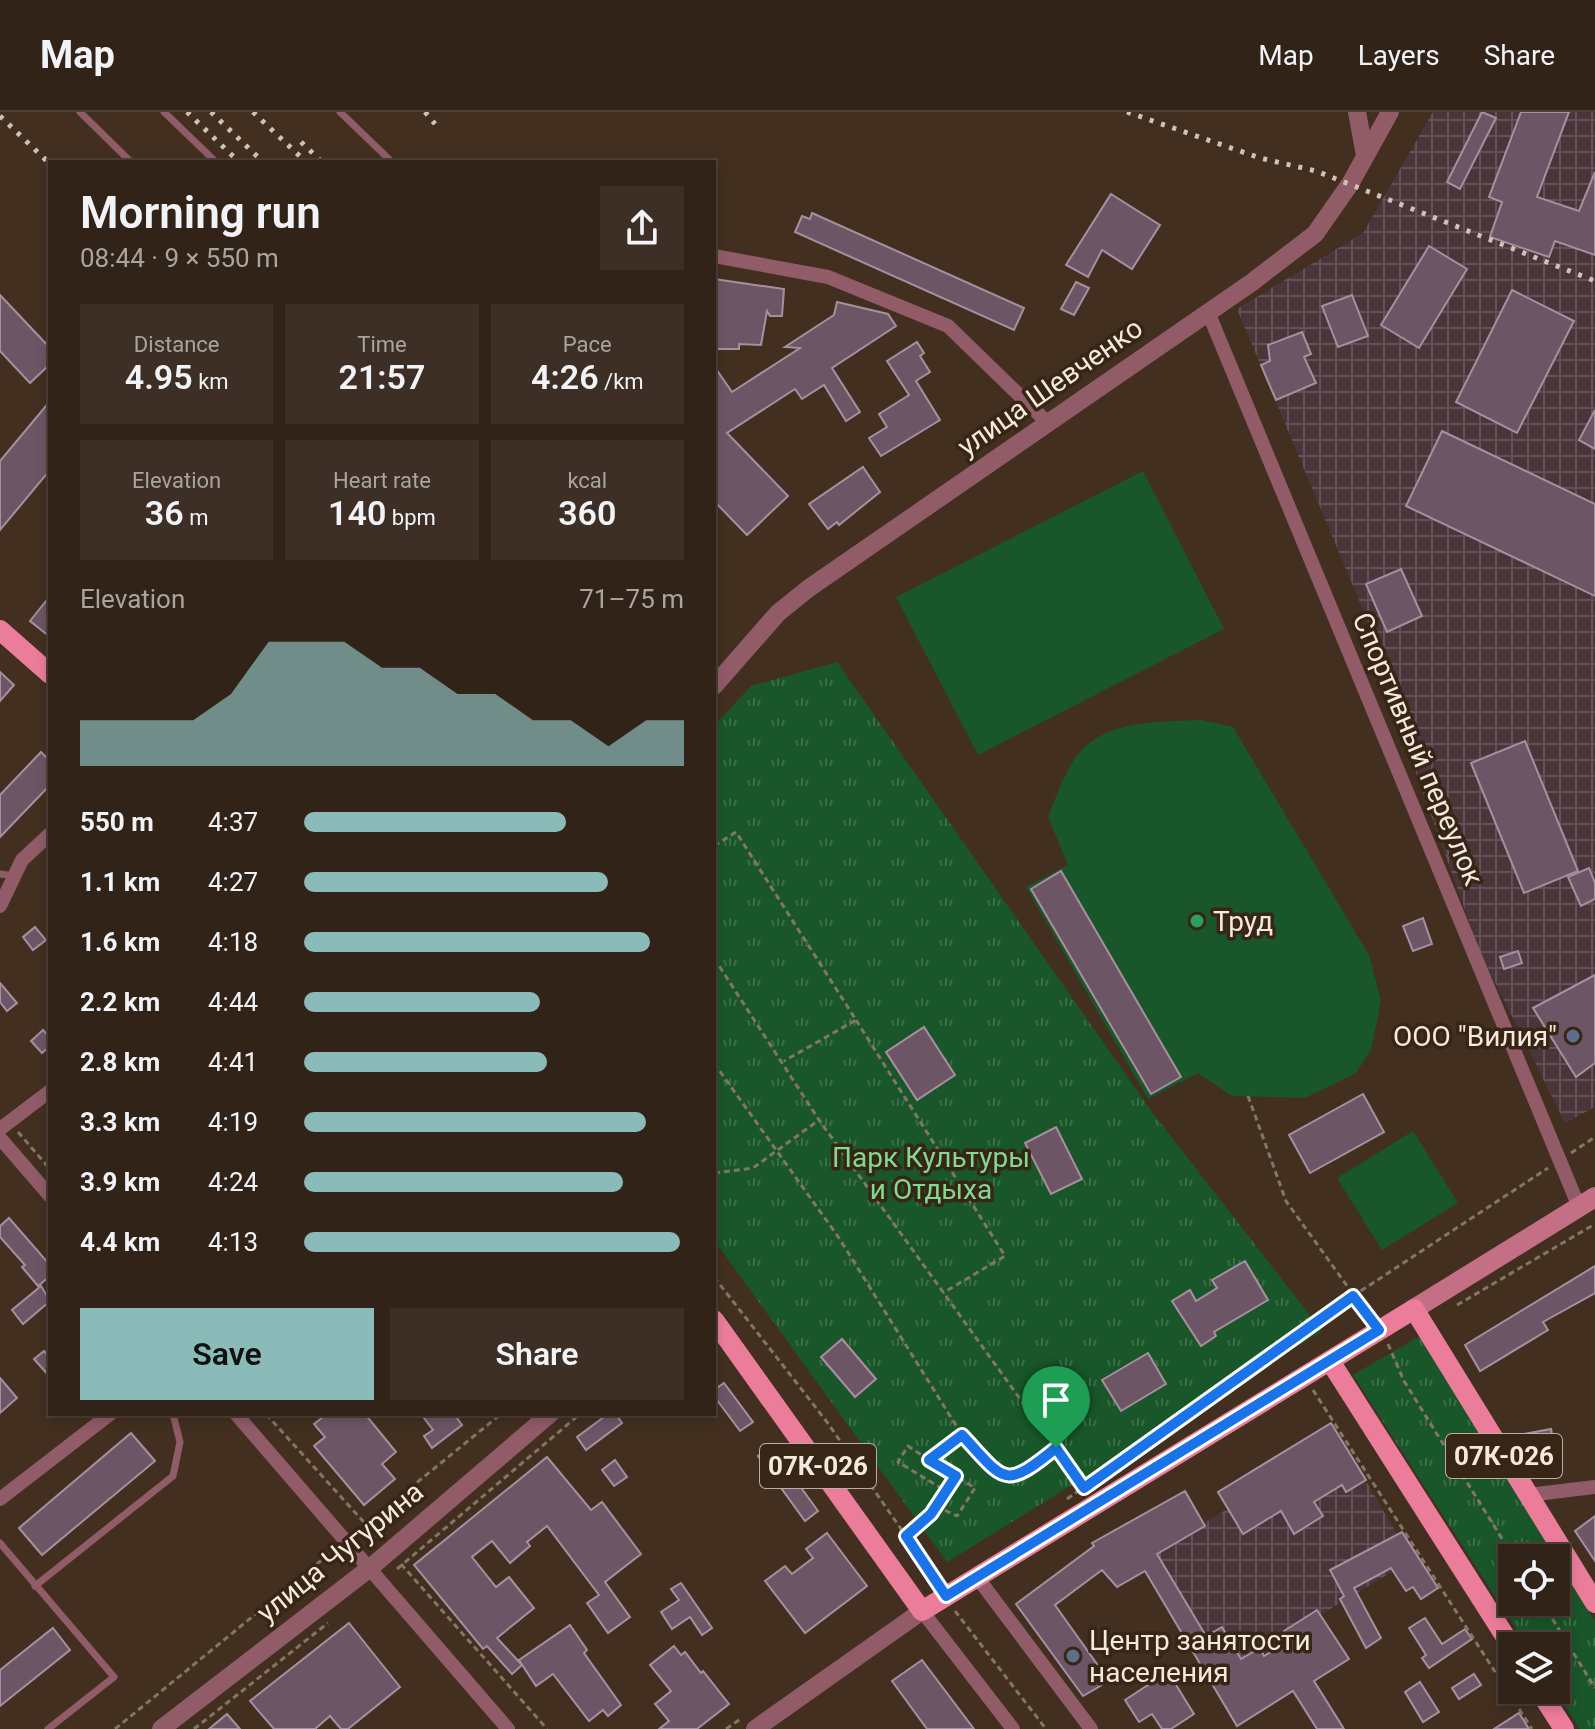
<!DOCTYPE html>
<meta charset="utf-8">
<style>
:root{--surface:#322318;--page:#3d2f25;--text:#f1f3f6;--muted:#a8a4a2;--line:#4d4037;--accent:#8bbbb9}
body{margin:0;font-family:Roboto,sans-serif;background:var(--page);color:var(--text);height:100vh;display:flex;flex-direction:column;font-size:30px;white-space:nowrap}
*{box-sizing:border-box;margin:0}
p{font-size:26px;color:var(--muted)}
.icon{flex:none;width:44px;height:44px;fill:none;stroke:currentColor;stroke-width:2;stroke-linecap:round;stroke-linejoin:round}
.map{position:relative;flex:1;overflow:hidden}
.details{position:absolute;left:48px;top:48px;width:668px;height:1256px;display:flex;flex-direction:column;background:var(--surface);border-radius:0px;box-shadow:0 4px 12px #0003,0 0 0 2px var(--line)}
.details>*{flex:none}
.fabs{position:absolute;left:1498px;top:1432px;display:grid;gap:16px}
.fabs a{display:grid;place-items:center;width:72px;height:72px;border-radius:0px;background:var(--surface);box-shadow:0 4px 12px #0003,0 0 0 2px var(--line);font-size:40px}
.pin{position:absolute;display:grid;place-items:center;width:68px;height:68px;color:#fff;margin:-82px -34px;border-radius:50% 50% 50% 0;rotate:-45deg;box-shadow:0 0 8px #0007}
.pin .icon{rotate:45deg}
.round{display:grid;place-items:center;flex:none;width:84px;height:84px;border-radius:0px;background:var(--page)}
.headline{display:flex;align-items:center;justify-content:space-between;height:136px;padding:0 32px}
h1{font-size:44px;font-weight:600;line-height:60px}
.stats{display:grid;grid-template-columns:repeat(3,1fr);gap:12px;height:136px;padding:8px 32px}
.stats div{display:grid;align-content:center;border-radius:0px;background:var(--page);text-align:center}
.stats b{font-size:34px;font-weight:600}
.stats small{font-size:22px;font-weight:400}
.stats p{font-size:22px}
.chart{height:224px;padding:16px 32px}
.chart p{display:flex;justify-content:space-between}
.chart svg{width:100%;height:144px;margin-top:8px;fill:var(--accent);opacity:.7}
.primary-button{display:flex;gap:16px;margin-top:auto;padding:16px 32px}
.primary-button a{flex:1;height:92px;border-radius:0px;background:var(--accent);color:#111;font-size:32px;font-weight:600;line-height:92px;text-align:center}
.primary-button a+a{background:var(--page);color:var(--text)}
ul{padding:0 32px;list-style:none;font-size:26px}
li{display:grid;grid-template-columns:128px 96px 1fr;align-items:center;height:60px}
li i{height:20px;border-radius:10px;background:var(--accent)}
header{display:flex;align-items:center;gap:48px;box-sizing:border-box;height:112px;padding:0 40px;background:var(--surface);border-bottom:2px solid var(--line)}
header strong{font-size:38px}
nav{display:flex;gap:44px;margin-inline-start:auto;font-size:28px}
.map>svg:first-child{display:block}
.industrial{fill:url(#industrial-grid)}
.grass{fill:url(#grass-tufts);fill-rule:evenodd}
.pitch{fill:#195629}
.building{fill:#6c5666;stroke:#a88fa0;stroke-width:2}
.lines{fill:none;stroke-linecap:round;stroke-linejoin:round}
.path{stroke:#857567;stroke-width:3;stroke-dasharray:6 4;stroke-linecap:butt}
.service{stroke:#915b68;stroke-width:7}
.minor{stroke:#915b68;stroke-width:14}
.tertiary{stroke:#915b68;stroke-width:18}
.secondary{stroke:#c46f85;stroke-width:20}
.primary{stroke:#eb7d9b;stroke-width:20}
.rail{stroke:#d0c2b7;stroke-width:5;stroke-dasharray:4 8;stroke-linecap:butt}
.route-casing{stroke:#fff;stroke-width:16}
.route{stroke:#1a73e8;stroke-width:10}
.leisure-dot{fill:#2e9e5b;stroke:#372516;stroke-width:3}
.service-dot{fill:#5c6f8a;stroke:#372516;stroke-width:3}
.labels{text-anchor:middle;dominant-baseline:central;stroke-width:7;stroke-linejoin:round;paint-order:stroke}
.shield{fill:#372516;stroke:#bcaea3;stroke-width:2}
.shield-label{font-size:26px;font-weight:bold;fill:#f5e9df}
.street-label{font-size:28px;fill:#f5e9df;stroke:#372516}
.poi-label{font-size:28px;fill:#f5e9df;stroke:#372516;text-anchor:start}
.park-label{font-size:28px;fill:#80d891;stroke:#372516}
</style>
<header>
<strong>Map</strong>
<nav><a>Map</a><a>Layers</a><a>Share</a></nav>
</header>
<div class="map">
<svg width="1595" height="1617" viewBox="0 0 1595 1617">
<defs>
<pattern id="industrial-grid" width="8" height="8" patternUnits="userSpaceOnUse" patternTransform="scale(2)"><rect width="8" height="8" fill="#49353a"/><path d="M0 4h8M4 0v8" fill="none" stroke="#645256"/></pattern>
<pattern id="grass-tufts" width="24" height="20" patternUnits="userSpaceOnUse" patternTransform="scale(2)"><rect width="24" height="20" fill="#195629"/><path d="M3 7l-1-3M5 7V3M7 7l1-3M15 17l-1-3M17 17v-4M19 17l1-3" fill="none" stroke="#3b6e48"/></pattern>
</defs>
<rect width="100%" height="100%" fill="#422f20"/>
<g class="industrial">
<path d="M1433,0H1595V995L1565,1011L1480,840L1411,647L1392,567L1237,197L1363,121Z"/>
<path d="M1365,1367L1412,1448L1225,1560L1154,1441L1229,1396Z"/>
</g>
<g class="grass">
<path d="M837,550L1152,1000L1322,1219L947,1450L714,1128V614L751,574Z"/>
<path d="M1420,1224L1595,1509V1617H1580L1555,1578L1556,1534H1527L1353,1263ZM1512,1446H1556V1490H1512Z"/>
</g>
<g class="pitch">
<path d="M1143,359L1224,517L978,643L896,485Z"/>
<path d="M1201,608L1233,615L1369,843L1381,889L1371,938L1356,961L1305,986L1232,984L1198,961L1148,987L1026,775L1068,753L1048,705C1055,688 1061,669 1071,653C1096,607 1156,610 1201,608Z"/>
<path d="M1413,1019L1458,1091L1382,1138L1337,1066Z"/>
</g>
<g class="building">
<path d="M1482,0L1496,6L1460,77L1447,70Z"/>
<path d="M1521,0H1569L1537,85L1579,99L1595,60V143L1555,129L1549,145L1490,125L1502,90L1489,85Z"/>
<path d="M1111,82L1160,113L1132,157L1102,138L1088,165L1066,153Z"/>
<path d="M812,101L1024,196L1014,218L795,120L802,104L810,107Z"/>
<path d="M1429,134L1467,157L1419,236L1381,213Z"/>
<path d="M714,167L784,177L782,204H770L767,199L761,233L739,232V237H714Z"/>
<path d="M1076,170L1089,176L1074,203L1061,197Z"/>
<path d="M1512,178L1574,209L1517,321L1456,290Z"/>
<path d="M0,183L50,236V252L30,271L0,239Z"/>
<path d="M1352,183L1368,224L1338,235L1322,194Z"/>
<path d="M837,190L888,202L896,214L832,256L860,300L846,309L824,273L802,287L795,277L727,321L788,384L747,423L714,389V254L732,280L800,236L785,235L834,203Z"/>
<path d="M1302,220L1311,242L1304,245L1316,271L1276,288L1261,253L1270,249L1268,233Z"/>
<path d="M917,230L924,241L920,244L930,260L916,269L940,308L881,344L869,326L887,315L879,302L909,283L887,249Z"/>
<path d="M50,289V358L0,418V349Z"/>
<path d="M1595,298V337L1579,328Z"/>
<path d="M1442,319L1595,392V484L1406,394Z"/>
<path d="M863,355L880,380L839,413L837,410L828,417L809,392Z"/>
<path d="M1401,457L1422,504L1387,520L1366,472Z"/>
<path d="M50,484V525L30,509Z"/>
<path d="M0,560L14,573L0,589Z"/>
<path d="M1525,629L1578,759L1524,781L1471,651Z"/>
<path d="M41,640L50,649V673L0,725V683Z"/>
<path d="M1589,756L1595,771V787L1581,794L1568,765Z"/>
<path d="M1061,759L1181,965L1151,982L1031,777Z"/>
<path d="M1423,806L1432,832L1413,839L1403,814Z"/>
<path d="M35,815L46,828L33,838L23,825Z"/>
<path d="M1518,839L1522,851L1504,857L1500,845Z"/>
<path d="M1595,863V951L1576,965L1533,896Z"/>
<path d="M0,871L17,891L7,899L0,890Z"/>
<path d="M924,915L955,963L917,988L886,940Z"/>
<path d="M43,918L50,926V934L42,941L31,929Z"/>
<path d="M1363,982L1384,1020L1310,1061L1289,1023Z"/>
<path d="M1056,1015L1082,1067L1051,1082L1025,1031Z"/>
<path d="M9,1106L50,1153V1164L38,1174L22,1155L25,1153L0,1125V1114Z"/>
<path d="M1245,1149L1268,1188L1214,1220L1216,1224L1201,1234L1172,1189L1190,1178L1196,1189L1217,1176L1212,1168Z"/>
<path d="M1595,1154V1181L1543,1210L1548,1218L1480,1259L1465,1233Z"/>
<path d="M41,1174L50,1189L23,1212L12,1198Z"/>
<path d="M842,1227L876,1267L855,1285L821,1245Z"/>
<path d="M44,1239L50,1246V1265L34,1247Z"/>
<path d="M1148,1241L1166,1272L1121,1299L1102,1268Z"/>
<path d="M0,1266L17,1286L0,1301Z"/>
<path d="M724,1271L753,1310L740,1319L714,1284V1278Z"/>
<path d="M327,1302H365L396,1340L382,1352L395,1367L364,1393L314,1334L325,1325L314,1312Z"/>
<path d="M421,1302H454L462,1313L432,1336L424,1324L433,1318Z"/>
<path d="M608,1302H616L622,1311L586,1338L577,1325Z"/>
<path d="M1331,1311L1366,1368L1346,1380L1342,1373L1314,1390L1323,1404L1294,1422L1281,1399L1243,1422L1218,1380Z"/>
<path d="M1551,1317L1556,1344L1529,1349L1524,1322Z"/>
<path d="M131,1321L155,1349L42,1443L19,1416Z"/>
<path d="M771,1334L818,1399L805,1409L758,1344Z"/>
<path d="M547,1345L591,1398L602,1390L641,1442L605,1470L630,1505L608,1521L587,1491L599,1483L547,1414L527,1430L530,1434L510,1451L492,1429L472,1445L496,1475L509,1465L534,1496L497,1526L522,1553L512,1562L487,1534L483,1537L414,1453Z"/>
<path d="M615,1348L627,1365L614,1374L602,1358Z"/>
<path d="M1185,1379L1205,1414L1157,1442L1206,1524L1222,1515L1241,1547L1260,1536L1264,1544L1290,1528L1284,1519L1317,1498L1349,1547L1314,1569L1344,1617H1317L1293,1579L1237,1614L1145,1459L1117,1475L1102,1458L1055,1493L1109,1569L1083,1584L1016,1492L1094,1434L1092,1431Z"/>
<path d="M1595,1404V1449L1575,1419Z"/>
<path d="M1402,1420L1438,1476L1421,1487L1413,1475L1406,1479L1391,1456L1354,1476L1381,1526L1366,1536L1340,1487L1344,1484L1330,1458Z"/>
<path d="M827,1421L867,1474L805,1521L765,1469L785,1454L792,1462L813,1446L806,1437Z"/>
<path d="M681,1471L712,1516L702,1523L690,1505L672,1517L661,1500L679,1488L671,1477Z"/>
<path d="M1425,1506L1442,1532L1465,1517L1472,1527L1429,1556L1422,1546L1426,1543L1409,1516Z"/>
<path d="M349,1511L400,1575L348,1617H341L330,1604L315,1617H274L250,1589Z"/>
<path d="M570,1513L587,1538L584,1541L621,1593L608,1604L603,1598L589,1609L553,1562L536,1574L519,1548Z"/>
<path d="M53,1516L70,1538L0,1594V1558Z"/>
<path d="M674,1534L681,1543L685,1540L701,1561L703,1559L729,1592L697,1617H659L669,1609L655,1592L671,1579L650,1553Z"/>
<path d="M922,1548L974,1617H927L892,1569Z"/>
<path d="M1168,1560L1194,1602L1171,1617H1162L1152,1602L1139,1610L1125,1588Z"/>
<path d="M1474,1562L1481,1573L1459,1587L1452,1576Z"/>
<path d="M1420,1570L1439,1600L1423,1610L1405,1580Z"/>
<path d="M1519,1601L1529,1617H1494Z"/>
<path d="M227,1602L240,1617H209Z"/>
</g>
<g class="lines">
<g class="path">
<path d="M714,734L736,720L856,908L784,949"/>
<path d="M714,846L819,1008L1085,1377"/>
<path d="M856,908L1005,1144L943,1181"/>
<path d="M714,951L839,1126L962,1323L929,1348L956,1364L931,1402L906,1424"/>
<path d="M1248,984L1286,1089L1368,1203"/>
<path d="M18,1020L50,1057"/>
<path d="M1571,1041L1595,1025"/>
<path d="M714,1061L753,1056L819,1008"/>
<path d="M714,1165L827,1310L937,1469"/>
<path d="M1457,1193L1595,1112"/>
<path d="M1388,1232L1404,1269L1514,1446"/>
<path d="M1313,1278L1532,1617"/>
<path d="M266,1302L380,1428"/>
<path d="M962,1323C1005,1369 1003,1379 1056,1336"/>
<path d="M929,1348L908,1334L898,1350L946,1379"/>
<path d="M1067,1387L1353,1184L1548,1056"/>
<path d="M936,1394L957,1404L975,1376L956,1364"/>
<path d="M355,1421L501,1302"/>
<path d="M401,1452L547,1617"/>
<path d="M397,1457L580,1302"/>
<path d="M1542,1490L1595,1576"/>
<path d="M955,1499L1046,1617"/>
<path d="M115,1617L334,1438"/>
<path d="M194,1617L328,1511"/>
<path d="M726,1617L742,1606"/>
</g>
<g class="service">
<path d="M80,0L131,50"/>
<path d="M164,0L216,50"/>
<path d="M340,0L392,50"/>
<path d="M0,762L15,764"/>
<path d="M0,1431L114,1565L48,1617"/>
<path d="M35,1474L173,1364L180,1330L173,1302"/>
</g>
<g class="minor">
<path d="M714,144L828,165L948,214L1048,311"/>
<path d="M1208,200L1579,1095"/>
<path d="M0,794L22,748L50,722"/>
<path d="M0,1017L50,979"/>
<path d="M0,1026L50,1084"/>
<path d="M236,1302L508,1617"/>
<path d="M1528,1383L1595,1375"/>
<path d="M0,1387L110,1302"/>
<path d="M977,1465L1091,1617"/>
<path d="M922,1499L1013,1617"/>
</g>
<g class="tertiary">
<path d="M1357,0L1365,43"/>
<path d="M714,574L778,501L809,476L1251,171L1315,122L1350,72L1390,0"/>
<path d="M161,1617L370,1456L550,1302"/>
<path d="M755,1617L922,1499"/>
</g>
<path class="secondary" d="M1414,1197L1595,1085"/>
<g class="primary">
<path d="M0,518L50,562"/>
<path d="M714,1208L922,1499L1414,1197L1595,1491"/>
<path d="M1330,1249L1512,1535"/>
<path d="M1539,1578L1564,1617"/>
</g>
<g class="rail">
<path d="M187,0L239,50"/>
<path d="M211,0L263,50"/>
<path d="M253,0L306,50"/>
<path d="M425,0L435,12"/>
<path d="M1127,0L1260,46L1316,59L1595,169"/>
<path d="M0,4L50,52"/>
<path d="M301,30L322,50"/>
</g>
</g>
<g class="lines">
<g class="route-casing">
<path id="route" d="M1353,1184L1379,1218L946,1484L906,1424L931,1402L956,1364L929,1348L962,1323C1005,1369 1003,1379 1056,1336L1084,1376Z"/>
</g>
<use href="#route" class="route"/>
</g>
<circle class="leisure-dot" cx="1197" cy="809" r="8"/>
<g class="service-dot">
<circle cx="1573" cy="924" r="8"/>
<circle cx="1073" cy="1544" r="8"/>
</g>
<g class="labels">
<g class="shield">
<rect x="1446" y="1322" width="116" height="44" rx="6"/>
<rect x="760" y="1332" width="116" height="44" rx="6"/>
</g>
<g class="shield-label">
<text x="1504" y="1344">07К-026</text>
<text x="818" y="1354">07К-026</text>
</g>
<g class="street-label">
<text transform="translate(1050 275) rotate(-35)">улица Шевченко</text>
<text transform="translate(1418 637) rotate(67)">Спортивный переулок</text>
<text transform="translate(340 1440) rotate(-39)">улица Чугурина</text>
</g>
<g class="poi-label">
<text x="1213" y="809">Труд</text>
<text x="1557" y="924" text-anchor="end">ООО "Вилия"</text>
<text x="1089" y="1528">Центр занятости<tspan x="1089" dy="32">населения</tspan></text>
</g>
<g class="park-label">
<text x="931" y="1045">Парк Культуры<tspan x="931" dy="32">и Отдыха</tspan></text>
</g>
</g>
</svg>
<div class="fabs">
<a><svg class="icon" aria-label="locate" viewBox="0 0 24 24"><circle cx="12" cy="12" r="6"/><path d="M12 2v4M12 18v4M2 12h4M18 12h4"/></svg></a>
<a><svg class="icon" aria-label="layers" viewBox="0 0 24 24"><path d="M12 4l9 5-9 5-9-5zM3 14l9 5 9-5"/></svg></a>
</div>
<div class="pin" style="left:1056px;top:1336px;background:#1e9e55"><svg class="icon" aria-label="arrive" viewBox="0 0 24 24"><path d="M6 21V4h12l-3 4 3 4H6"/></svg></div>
<section class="details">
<div class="headline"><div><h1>Morning run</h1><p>08:44 · 9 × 550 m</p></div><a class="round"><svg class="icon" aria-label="share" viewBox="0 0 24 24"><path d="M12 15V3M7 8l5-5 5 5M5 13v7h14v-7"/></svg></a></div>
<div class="stats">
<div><p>Distance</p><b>4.95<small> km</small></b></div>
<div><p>Time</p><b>21:57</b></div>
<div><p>Pace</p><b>4:26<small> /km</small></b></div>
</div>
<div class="stats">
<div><p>Elevation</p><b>36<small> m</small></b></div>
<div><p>Heart rate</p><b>140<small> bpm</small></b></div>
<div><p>kcal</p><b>360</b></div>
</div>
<div class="chart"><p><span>Elevation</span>71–75 m</p>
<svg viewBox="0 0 160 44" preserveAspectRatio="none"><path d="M0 44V30L10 30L20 30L30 30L40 22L50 6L60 6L70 6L80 14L90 14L100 22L110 22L120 30L130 30L140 38L150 30L160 30V44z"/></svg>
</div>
<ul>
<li><b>550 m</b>4:37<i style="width:69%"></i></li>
<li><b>1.1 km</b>4:27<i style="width:80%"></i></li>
<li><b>1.6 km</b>4:18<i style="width:91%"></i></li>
<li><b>2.2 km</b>4:44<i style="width:62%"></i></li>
<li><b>2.8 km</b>4:41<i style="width:64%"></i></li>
<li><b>3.3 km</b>4:19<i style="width:90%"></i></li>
<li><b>3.9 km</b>4:24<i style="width:84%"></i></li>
<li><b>4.4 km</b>4:13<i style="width:99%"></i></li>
</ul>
<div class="primary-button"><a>Save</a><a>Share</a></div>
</section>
</div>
